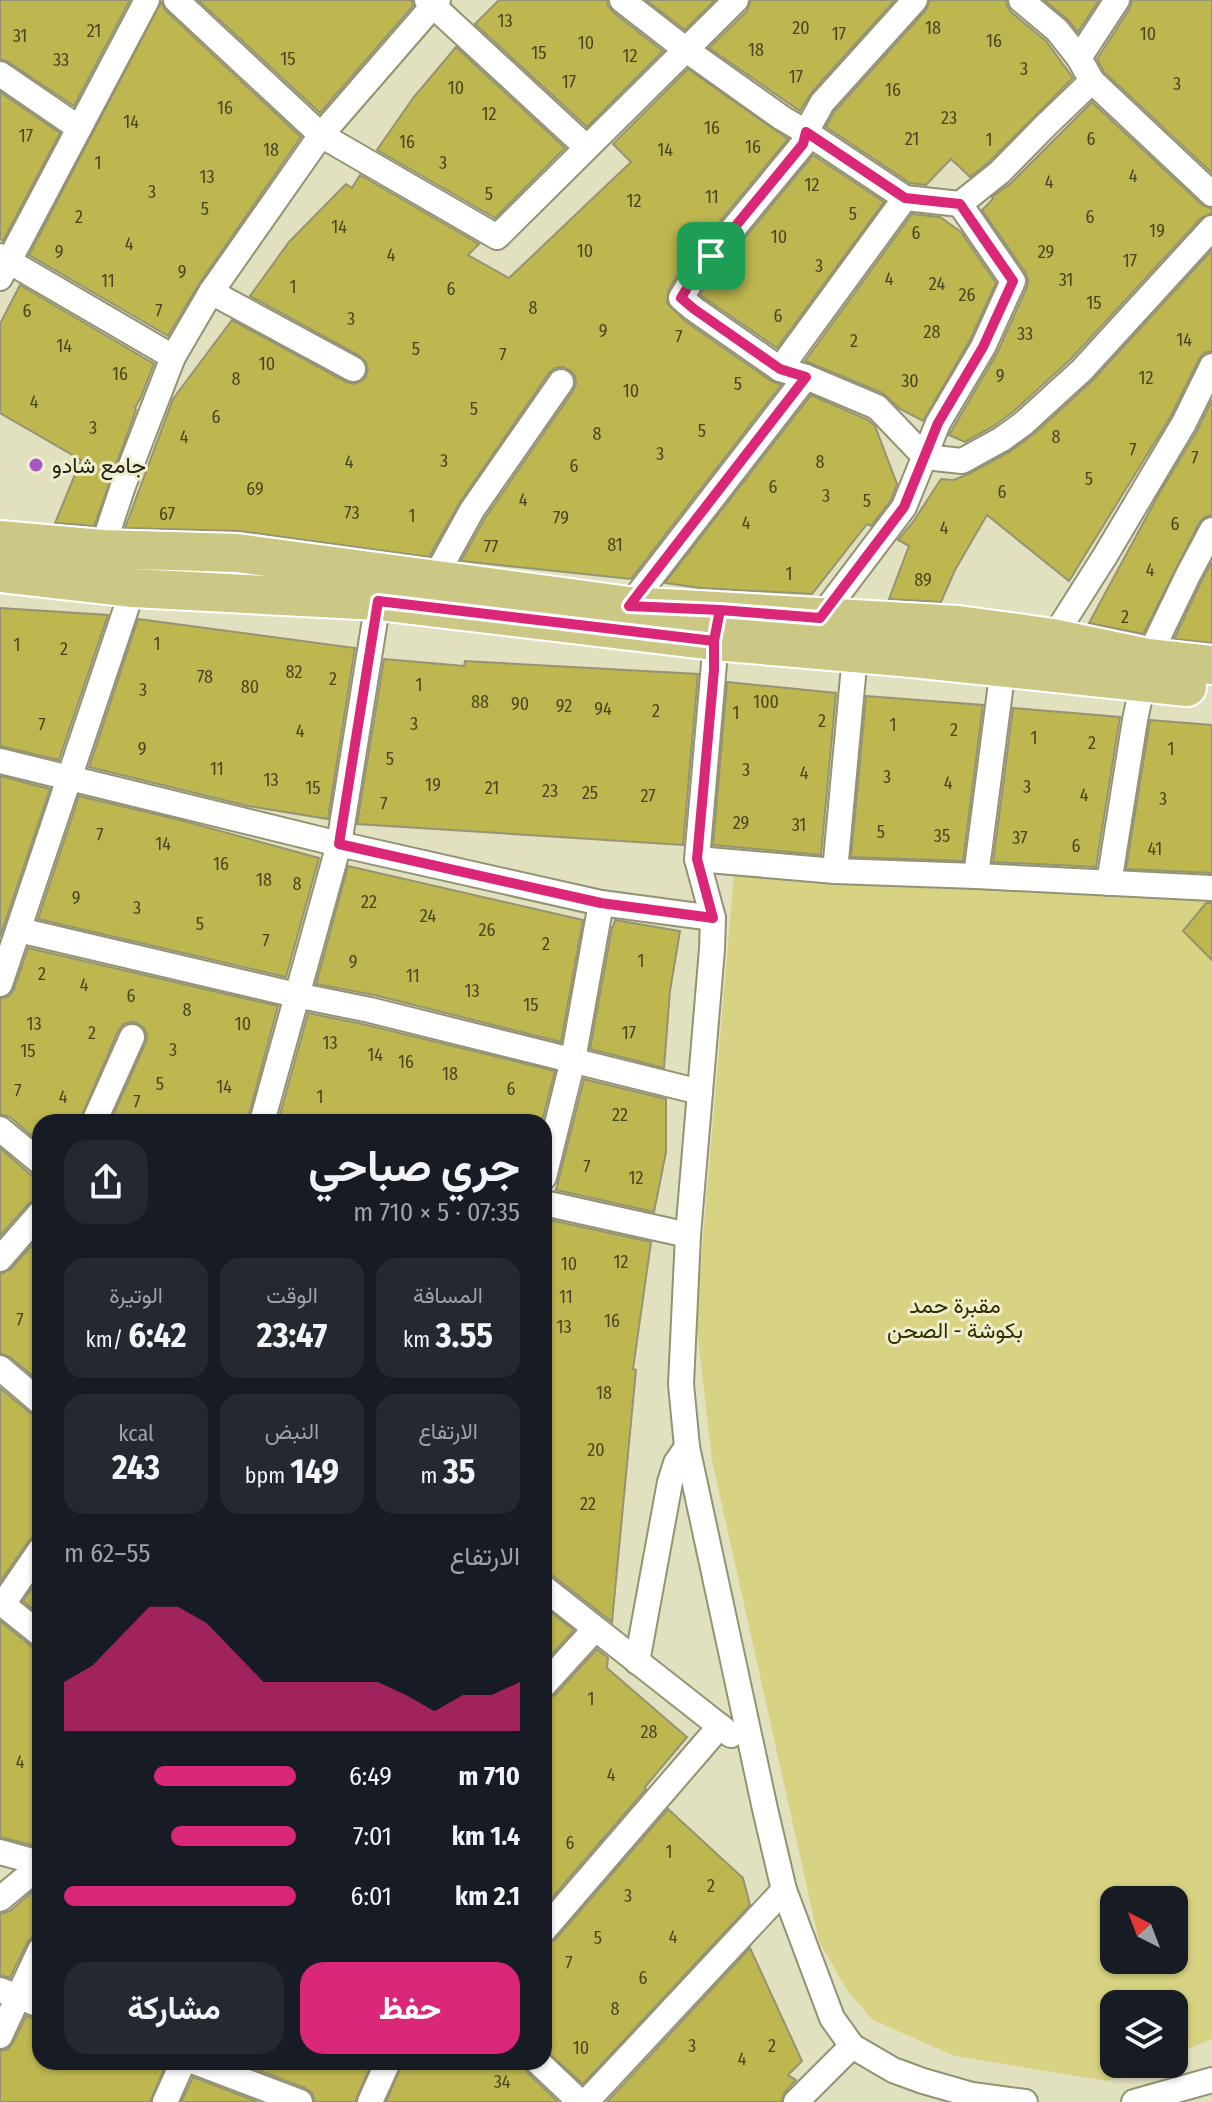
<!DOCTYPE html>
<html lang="ar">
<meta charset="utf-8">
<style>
:root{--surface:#171b24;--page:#242831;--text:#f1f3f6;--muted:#9ea1a6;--accent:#db2777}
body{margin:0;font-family:"Fira Sans Condensed",Vazirmatn,sans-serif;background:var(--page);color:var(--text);direction:rtl;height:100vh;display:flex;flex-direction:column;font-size:30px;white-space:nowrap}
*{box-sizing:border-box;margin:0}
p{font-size:26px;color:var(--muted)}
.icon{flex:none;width:44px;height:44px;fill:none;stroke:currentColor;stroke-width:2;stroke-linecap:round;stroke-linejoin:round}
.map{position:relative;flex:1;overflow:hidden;direction:ltr}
.drawer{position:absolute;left:32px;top:1114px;width:520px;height:956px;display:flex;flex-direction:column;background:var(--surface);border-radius:24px;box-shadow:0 2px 6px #0004;direction:rtl}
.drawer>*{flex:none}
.needle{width:52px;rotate:318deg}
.tools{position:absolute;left:1100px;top:1886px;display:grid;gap:16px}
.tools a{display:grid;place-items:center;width:88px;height:88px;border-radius:16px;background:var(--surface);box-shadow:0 2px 6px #0004;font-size:40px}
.pin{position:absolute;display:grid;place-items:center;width:68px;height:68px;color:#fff;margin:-34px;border-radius:16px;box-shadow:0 4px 12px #0006}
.round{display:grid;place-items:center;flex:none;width:84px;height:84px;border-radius:24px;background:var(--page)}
.overview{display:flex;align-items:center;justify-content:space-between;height:136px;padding:0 32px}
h1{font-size:44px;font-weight:700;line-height:60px}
.metrics{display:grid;grid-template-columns:repeat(3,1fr);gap:12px;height:136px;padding:8px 32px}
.metrics div{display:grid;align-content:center;border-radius:20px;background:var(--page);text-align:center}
.metrics b{font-size:34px;font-weight:700}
.metrics small{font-size:22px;font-weight:400}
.metrics p{font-size:22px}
.chart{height:224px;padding:16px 32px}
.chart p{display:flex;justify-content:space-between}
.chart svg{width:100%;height:144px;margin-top:8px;fill:var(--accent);opacity:.7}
.action{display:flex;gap:16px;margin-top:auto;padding:16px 32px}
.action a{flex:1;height:92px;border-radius:24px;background:var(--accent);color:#fff;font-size:32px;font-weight:700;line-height:92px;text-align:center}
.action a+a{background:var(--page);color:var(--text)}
ul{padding:0 32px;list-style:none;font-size:26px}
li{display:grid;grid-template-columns:128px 96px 1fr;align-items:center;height:60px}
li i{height:20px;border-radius:10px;background:var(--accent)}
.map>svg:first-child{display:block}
.green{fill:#d7d382;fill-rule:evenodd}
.building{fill:#beb750;stroke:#949373;stroke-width:2}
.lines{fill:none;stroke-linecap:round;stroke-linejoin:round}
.minor-casing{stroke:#939273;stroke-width:28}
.primary-casing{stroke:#fff;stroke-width:42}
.minor{stroke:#fff;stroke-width:24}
.primary{stroke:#cbc785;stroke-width:38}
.route-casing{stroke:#fff;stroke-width:16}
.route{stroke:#db2777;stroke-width:10}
.poi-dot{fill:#a857c7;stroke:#efeecc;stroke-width:3}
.labels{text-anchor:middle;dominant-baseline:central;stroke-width:6;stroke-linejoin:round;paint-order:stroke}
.number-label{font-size:18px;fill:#484623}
.poi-label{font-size:22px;fill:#212014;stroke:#efeecc;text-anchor:start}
.park-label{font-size:22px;fill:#312e01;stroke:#efeecc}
</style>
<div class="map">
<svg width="1212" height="2102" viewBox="0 0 1212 2102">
<rect width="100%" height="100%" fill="#e2e1bf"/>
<path class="green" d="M734,873L1212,897V2039L1174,2054V2004H1114V2064H1149L1107,2081L955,2056L873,2020L847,1990L819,1941L712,1461L696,1320ZM1114,1900H1174V1960H1114Z"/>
<g class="building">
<path d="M0,0H130L74,106L8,62L0,59Z"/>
<path d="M198,0H412L413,6L320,113Z"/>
<path d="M499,0H607L608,6L613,12L663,51L587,127L475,24Z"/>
<path d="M646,0H715L685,30Z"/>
<path d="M751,0H895L811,93L800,111L709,48L747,11Z"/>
<path d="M930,0H1006L1007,6L1011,12L1046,41L1073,78L990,161L970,177L951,159L926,185L910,183L826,127L834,112L926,10Z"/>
<path d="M1044,0H1099L1078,32L1067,19Z"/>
<path d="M1132,0H1212V173L1104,72L1097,59L1130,8Z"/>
<path d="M161,2L166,11L301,137L199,284L168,336L29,255Z"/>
<path d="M456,47L565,148L495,218L377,150L413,98Z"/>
<path d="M688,69L788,139L683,266L668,291L667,303L685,321L771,381L781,385L631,579L461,561L485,518L573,391L576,384L575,376L570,370L563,367L555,368L549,373L460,502L429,557L240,531L125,528L173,399L232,320L346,382L354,384L361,381L366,377L368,368L365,361L360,356L250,296L289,242L346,184L352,188L360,175L479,244L468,255L509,278L631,162L613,144Z"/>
<path d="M0,92L60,133L3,241L0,239Z"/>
<path d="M1092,102L1202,205L1212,209V213L1201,218L1071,359L1014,411L994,426L965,442L949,435L997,353L1027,287L1028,280L1025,272L982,210L993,199L992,197L1011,183Z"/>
<path d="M813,155L884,202L777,348L700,295L707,284Z"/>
<path d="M912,214L940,217L961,232L996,283L970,340L923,421L900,409L883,393L805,361Z"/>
<path d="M1212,250V351L1204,353L1199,359L1171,416L1069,581L987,515L955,570L941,602L889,599L909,546L898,540L913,522L941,479L953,480L969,474L1009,452L1034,434L1093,380Z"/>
<path d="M20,285L154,364L141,397L135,408L136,410L94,526L55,523L81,460L0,413V324Z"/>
<path d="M811,395L868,420L875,426L897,484L891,500L871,526L867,524L812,594L700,588L665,583Z"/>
<path d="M1212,400V515L1205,517L1199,523L1143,634L1089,623L1160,492L1197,431Z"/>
<path d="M1212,562V643L1174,639L1201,582Z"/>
<path d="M0,608L108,615L59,760L0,746Z"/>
<path d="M138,619L355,648L328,819L248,806L89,767Z"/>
<path d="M384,659L464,666L465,661L698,674L683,845L357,824Z"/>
<path d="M727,682L836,693L821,855L713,845Z"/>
<path d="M866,696L983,705L963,861L851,857Z"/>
<path d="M1013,708L1120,717L1096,867L993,862Z"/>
<path d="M1150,720L1212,725V873L1126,869Z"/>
<path d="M0,776L50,789L0,937Z"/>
<path d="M79,796L180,820L319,858L286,977L38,919Z"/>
<path d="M348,866L583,920L561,1042L374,995L316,984Z"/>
<path d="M1206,903H1212V960L1183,931Z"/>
<path d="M615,920L680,931L670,991L664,1068L590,1049L612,927H613Z"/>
<path d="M28,948L278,1006L247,1122H110L146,1042L147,1035L144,1028L137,1023L131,1022L124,1024L118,1031L79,1122H40V1143L10,1117L0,1114V999L9,996L14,989Z"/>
<path d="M308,1013L367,1025L555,1071L542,1122H278Z"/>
<path d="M584,1079L666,1099V1152L654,1212L556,1190Z"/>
<path d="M0,1148L30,1174L40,1177V1198L29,1203L0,1236Z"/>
<path d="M550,1220L651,1242L633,1369L636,1370L612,1622L553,1576L544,1573V1250Z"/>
<path d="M40,1236V1382L10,1357L0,1353V1274L11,1269Z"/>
<path d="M0,1388L30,1413L40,1417V1535L33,1537L28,1542L0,1582Z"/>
<path d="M40,1577V1615L23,1601Z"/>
<path d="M544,1607L574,1630L544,1663Z"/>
<path d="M0,1621L31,1646L40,1649V1842L35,1846L0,1837Z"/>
<path d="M597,1649L608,1658L607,1668L687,1737L645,1787L646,1789L544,1907V1700L555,1695Z"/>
<path d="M668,1809L743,1878L750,1905L583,2084L544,2049V1945L555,1940Z"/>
<path d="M40,1885V1935L32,1937L27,1943L10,1978L0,1975V1914L10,1911Z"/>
<path d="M750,1948L802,2061L788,2075L796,2080L785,2092L781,2102H607Z"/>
<path d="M26,2016L40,2020V2062H167L150,2102H0V2051L8,2049L13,2043Z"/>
<path d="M237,2062H372L355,2102H315L312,2093L305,2088Z"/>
<path d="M403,2062H521L528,2073L558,2102H386Z"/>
<path d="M193,2077L258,2102H181Z"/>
</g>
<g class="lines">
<g class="minor-casing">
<g id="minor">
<path d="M176,0L321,135L497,237L736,0"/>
<path d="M427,0L586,147"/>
<path d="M622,0L685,49L782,118L806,132L905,198L780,369"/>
<path d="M915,0L822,103L806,132L803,144L695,275L681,298L694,309L780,369L806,377L877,407L925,457L962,461L1002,439L1024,423L1082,370L1212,228"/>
<path d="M1021,0L1057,30L1079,58"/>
<path d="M0,74L79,128"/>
<path d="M1092,81L1212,194"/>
<path d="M905,198L960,204L1000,172L1045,126L1092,81L1079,58L1117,0"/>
<path d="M0,256L173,357"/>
<path d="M0,278L147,0"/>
<path d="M211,292L353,369"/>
<path d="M434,579L472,510L561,382"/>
<path d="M629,606L806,377"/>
<path d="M820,618L904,507L938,423L983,347L1013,281L960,204"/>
<path d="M717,629L697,859L713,918L712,949L688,1235L681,1384L687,1447L765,1809L784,1890L832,2018L852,2046L893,2070L923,2081L972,2095L1025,2102"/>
<path d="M1053,638L1105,556L1184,423L1212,366"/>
<path d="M0,761L339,844L601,903L713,918"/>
<path d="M697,859L835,871L976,876L1212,888"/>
<path d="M835,871L855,655"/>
<path d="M976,876L1003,668"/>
<path d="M1109,883L1135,720L1148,658L1188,575L1212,530"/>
<path d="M19,930L296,995L370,1010L700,1092"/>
<path d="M0,984L133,588L102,549L123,486L173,357L211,292L321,135L438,0"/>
<path d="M94,1122L132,1037"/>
<path d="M262,1122L339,844L378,601"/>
<path d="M0,1129L40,1162"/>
<path d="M544,1177L573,1060L601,903"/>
<path d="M544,1203L688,1235"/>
<path d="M0,1259L40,1213"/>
<path d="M0,1368L40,1402"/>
<path d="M544,1588L731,1735"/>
<path d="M0,1602L40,1634"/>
<path d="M3,1604L40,1550"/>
<path d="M637,1662L670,1482L676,1463L687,1447"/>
<path d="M544,1685L595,1629"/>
<path d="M0,1852L40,1863"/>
<path d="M0,1899L40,1866"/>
<path d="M544,1930L720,1726"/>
<path d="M0,1990L40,2005"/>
<path d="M0,2036L40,1950"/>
<path d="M195,2062L300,2102"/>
<path d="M538,2062L580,2102"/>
<path d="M165,2102L183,2062"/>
<path d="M370,2102L388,2062"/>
<path d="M586,2102L784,1890"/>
<path d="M796,2102L852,2046"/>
<path d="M1134,2102L1212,2080"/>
</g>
</g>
<g class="primary-casing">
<g id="primary">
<path d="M0,540L102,549L237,553L629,606L958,625L1053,638L1148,658L1212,665"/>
<path d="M0,573L133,588L378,601L714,641L912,658L1187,687"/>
</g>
</g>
<use href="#minor" class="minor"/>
<use href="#primary" class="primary"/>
</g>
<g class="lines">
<g class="route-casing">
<path id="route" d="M711,256L695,275L681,298L694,309L780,369L806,377L629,606L720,610L714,641L378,601L339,844L601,903L713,918L697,859L714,670V641L720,610L820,618L904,507L938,423L983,347L1013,281L960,204L905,198L806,132L803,144L711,256"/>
</g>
<use href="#route" class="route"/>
</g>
<circle class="poi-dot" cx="36" cy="465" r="8"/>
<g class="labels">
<g class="number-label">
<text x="505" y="21">13</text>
<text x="801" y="28">20</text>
<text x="933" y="28">18</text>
<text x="94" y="31">21</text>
<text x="839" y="34">17</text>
<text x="1148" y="34">10</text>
<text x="20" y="36">31</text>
<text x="994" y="41">16</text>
<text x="586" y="43">10</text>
<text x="756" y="50">18</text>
<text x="539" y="53">15</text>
<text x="630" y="56">12</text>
<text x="288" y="59">15</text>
<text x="61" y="60">33</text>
<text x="1024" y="69">3</text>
<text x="796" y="77">17</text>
<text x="569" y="82">17</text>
<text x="1177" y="84">3</text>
<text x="456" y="88">10</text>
<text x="893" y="90">16</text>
<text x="225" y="108">16</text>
<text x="489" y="114">12</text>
<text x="949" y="118">23</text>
<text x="131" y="122">14</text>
<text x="712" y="128">16</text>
<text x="26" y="136">17</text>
<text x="912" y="139">21</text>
<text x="1091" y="139">6</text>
<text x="989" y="140">1</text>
<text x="407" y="142">16</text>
<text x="753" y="147">16</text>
<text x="271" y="150">18</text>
<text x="665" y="150">14</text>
<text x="98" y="163">1</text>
<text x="443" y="163">3</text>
<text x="1133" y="176">4</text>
<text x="207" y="177">13</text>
<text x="1049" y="182">4</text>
<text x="812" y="185">12</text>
<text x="152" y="192">3</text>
<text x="489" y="194">5</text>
<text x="712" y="197">11</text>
<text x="634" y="201">12</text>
<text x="205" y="209">5</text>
<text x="853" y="214">5</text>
<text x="79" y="217">2</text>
<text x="1090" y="217">6</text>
<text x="339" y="227">14</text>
<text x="1157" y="231">19</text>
<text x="916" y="233">6</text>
<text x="779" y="237">10</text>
<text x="129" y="244">4</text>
<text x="585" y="251">10</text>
<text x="59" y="252">9</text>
<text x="1046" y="252">29</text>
<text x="391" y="255">4</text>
<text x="1130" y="261">17</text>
<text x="819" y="266">3</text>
<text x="182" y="272">9</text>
<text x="889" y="279">4</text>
<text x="1066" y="280">31</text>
<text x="108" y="281">11</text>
<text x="937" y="284">24</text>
<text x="293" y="287">1</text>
<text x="451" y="289">6</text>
<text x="967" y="295">26</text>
<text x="1094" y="303">15</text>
<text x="533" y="308">8</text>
<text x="27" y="311">6</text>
<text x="159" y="311">7</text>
<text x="778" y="316">6</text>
<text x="351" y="319">3</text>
<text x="603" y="331">9</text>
<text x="932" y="332">28</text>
<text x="1025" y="334">33</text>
<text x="679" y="337">7</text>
<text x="1184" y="340">14</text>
<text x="854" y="341">2</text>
<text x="64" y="346">14</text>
<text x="416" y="349">5</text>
<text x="503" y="355">7</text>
<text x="267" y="364">10</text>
<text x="120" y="374">16</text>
<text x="1000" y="376">9</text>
<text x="1146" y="378">12</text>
<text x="236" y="379">8</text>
<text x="910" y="381">30</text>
<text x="738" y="384">5</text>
<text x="631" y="391">10</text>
<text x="34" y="402">4</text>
<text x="474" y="409">5</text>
<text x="216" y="417">6</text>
<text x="93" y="428">3</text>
<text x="702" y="431">5</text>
<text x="597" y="434">8</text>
<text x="184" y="437">4</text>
<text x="1056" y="437">8</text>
<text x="1133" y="450">7</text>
<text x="660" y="454">3</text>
<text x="1195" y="458">7</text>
<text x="444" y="461">3</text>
<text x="349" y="462">4</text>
<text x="820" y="462">8</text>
<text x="574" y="466">6</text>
<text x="1089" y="479">5</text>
<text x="773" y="487">6</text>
<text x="255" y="489">69</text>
<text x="1002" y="492">6</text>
<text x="826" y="496">3</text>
<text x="523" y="500">4</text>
<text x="867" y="501">5</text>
<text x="352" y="513">73</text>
<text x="167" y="514">67</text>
<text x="412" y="516">1</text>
<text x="561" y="518">79</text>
<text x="746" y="523">4</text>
<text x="1175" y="524">6</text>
<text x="944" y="528">4</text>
<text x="615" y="545">81</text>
<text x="491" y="547">77</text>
<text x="1150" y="570">4</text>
<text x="789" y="574">1</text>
<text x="923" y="580">89</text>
<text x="1125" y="617">2</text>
<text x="157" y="644">1</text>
<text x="17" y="645">1</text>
<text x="64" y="649">2</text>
<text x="294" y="672">82</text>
<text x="205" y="677">78</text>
<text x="333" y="679">2</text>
<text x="419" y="685">1</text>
<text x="250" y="687">80</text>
<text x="143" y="690">3</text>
<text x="480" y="702">88</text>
<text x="766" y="702">100</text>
<text x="520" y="704">90</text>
<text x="564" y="706">92</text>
<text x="603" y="709">94</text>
<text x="656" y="711">2</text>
<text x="736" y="713">1</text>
<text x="822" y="721">2</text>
<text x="414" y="724">3</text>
<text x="42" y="725">7</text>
<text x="893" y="725">1</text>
<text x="954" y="730">2</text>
<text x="300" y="731">4</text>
<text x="1034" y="738">1</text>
<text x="1092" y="743">2</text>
<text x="142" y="749">9</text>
<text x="1171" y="749">1</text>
<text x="390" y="759">5</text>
<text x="217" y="769">11</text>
<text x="746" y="770">3</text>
<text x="804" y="773">4</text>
<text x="887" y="777">3</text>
<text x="271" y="780">13</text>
<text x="948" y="783">4</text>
<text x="433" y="785">19</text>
<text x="1027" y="787">3</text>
<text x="313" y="788">15</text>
<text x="492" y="788">21</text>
<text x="550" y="791">23</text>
<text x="590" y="793">25</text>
<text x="1084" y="795">4</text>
<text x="648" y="796">27</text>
<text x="1163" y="799">3</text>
<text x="384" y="804">7</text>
<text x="741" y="823">29</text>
<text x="799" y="825">31</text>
<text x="881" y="832">5</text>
<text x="100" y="835">7</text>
<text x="942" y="836">35</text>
<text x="1020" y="838">37</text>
<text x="163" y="844">14</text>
<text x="1076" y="846">6</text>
<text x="1155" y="849">41</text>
<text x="221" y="864">16</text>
<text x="264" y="880">18</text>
<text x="297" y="884">8</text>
<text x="76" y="898">9</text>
<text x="369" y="902">22</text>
<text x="137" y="908">3</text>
<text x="428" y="916">24</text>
<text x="200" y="924">5</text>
<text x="487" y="930">26</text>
<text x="266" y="941">7</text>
<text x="546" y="944">2</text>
<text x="641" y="961">1</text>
<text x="353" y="962">9</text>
<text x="42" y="974">2</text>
<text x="413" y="976">11</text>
<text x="84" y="985">4</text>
<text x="472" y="991">13</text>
<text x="131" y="996">6</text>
<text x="531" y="1005">15</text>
<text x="187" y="1010">8</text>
<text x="34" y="1024">13</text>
<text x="243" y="1024">10</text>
<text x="92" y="1033">2</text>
<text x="629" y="1033">17</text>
<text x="330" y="1043">13</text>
<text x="173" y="1050">3</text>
<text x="28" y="1051">15</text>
<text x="375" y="1055">14</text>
<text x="406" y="1062">16</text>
<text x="450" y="1074">18</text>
<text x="160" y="1084">5</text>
<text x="224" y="1087">14</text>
<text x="511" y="1089">6</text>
<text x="18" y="1091">7</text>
<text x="63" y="1097">4</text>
<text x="320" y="1097">1</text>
<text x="137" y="1102">7</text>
<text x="620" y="1115">22</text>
<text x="587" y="1167">7</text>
<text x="636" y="1178">12</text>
<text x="621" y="1262">12</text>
<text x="569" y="1264">10</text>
<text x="566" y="1297">11</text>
<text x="20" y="1320">7</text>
<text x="612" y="1321">16</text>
<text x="564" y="1327">13</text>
<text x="604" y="1393">18</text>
<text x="596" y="1450">20</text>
<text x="588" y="1504">22</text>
<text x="591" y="1699">1</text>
<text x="649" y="1732">28</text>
<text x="20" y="1762">4</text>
<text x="611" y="1775">4</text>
<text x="570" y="1843">6</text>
<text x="669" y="1852">1</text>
<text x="711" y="1886">2</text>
<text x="628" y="1896">3</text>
<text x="673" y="1937">4</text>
<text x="598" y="1938">5</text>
<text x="569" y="1963">7</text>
<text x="643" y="1978">6</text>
<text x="615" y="2009">8</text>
<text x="692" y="2046">3</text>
<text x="772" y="2046">2</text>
<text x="581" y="2048">10</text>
<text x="742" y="2059">4</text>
<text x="502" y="2082">34</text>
</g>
<g class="poi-label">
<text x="52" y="465">جامع شادو</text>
</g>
<g class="park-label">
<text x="955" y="1305">مقبرة حمد<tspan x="955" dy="25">بكوشة - الصحن</tspan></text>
</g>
</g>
</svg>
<div class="tools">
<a><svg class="needle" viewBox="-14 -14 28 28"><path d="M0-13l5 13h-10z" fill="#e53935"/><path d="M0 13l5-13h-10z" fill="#9ea1a6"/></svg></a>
<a><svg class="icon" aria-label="layers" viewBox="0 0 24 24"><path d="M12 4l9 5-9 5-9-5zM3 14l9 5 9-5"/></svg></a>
</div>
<div class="pin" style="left:711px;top:256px;background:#1e9e55"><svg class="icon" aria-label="arrive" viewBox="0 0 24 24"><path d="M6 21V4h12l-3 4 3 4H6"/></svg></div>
<section class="drawer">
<div class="overview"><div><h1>جري صباحي</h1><p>07:35 · 5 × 710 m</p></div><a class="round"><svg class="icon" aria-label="share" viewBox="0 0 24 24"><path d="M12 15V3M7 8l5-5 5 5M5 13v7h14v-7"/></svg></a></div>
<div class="metrics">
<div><p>المسافة</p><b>3.55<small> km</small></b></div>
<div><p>الوقت</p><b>23:47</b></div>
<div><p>الوتيرة</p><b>6:42<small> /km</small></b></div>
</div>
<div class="metrics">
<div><p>الارتفاع</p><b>35<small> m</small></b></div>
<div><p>النبض</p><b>149<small> bpm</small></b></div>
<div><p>kcal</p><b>243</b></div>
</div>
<div class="chart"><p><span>الارتفاع</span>55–62 m</p>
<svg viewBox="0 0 160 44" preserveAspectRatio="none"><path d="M0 44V29L10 24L20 15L30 6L40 6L50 11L60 20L70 29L80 29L90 29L100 29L110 29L120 33L130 38L140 33L150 33L160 29V44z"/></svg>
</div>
<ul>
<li><b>710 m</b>6:49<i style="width:61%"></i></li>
<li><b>1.4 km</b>7:01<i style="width:54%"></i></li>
<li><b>2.1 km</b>6:01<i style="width:100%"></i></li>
</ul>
<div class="action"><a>حفظ</a><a>مشاركة</a></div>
</section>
</div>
